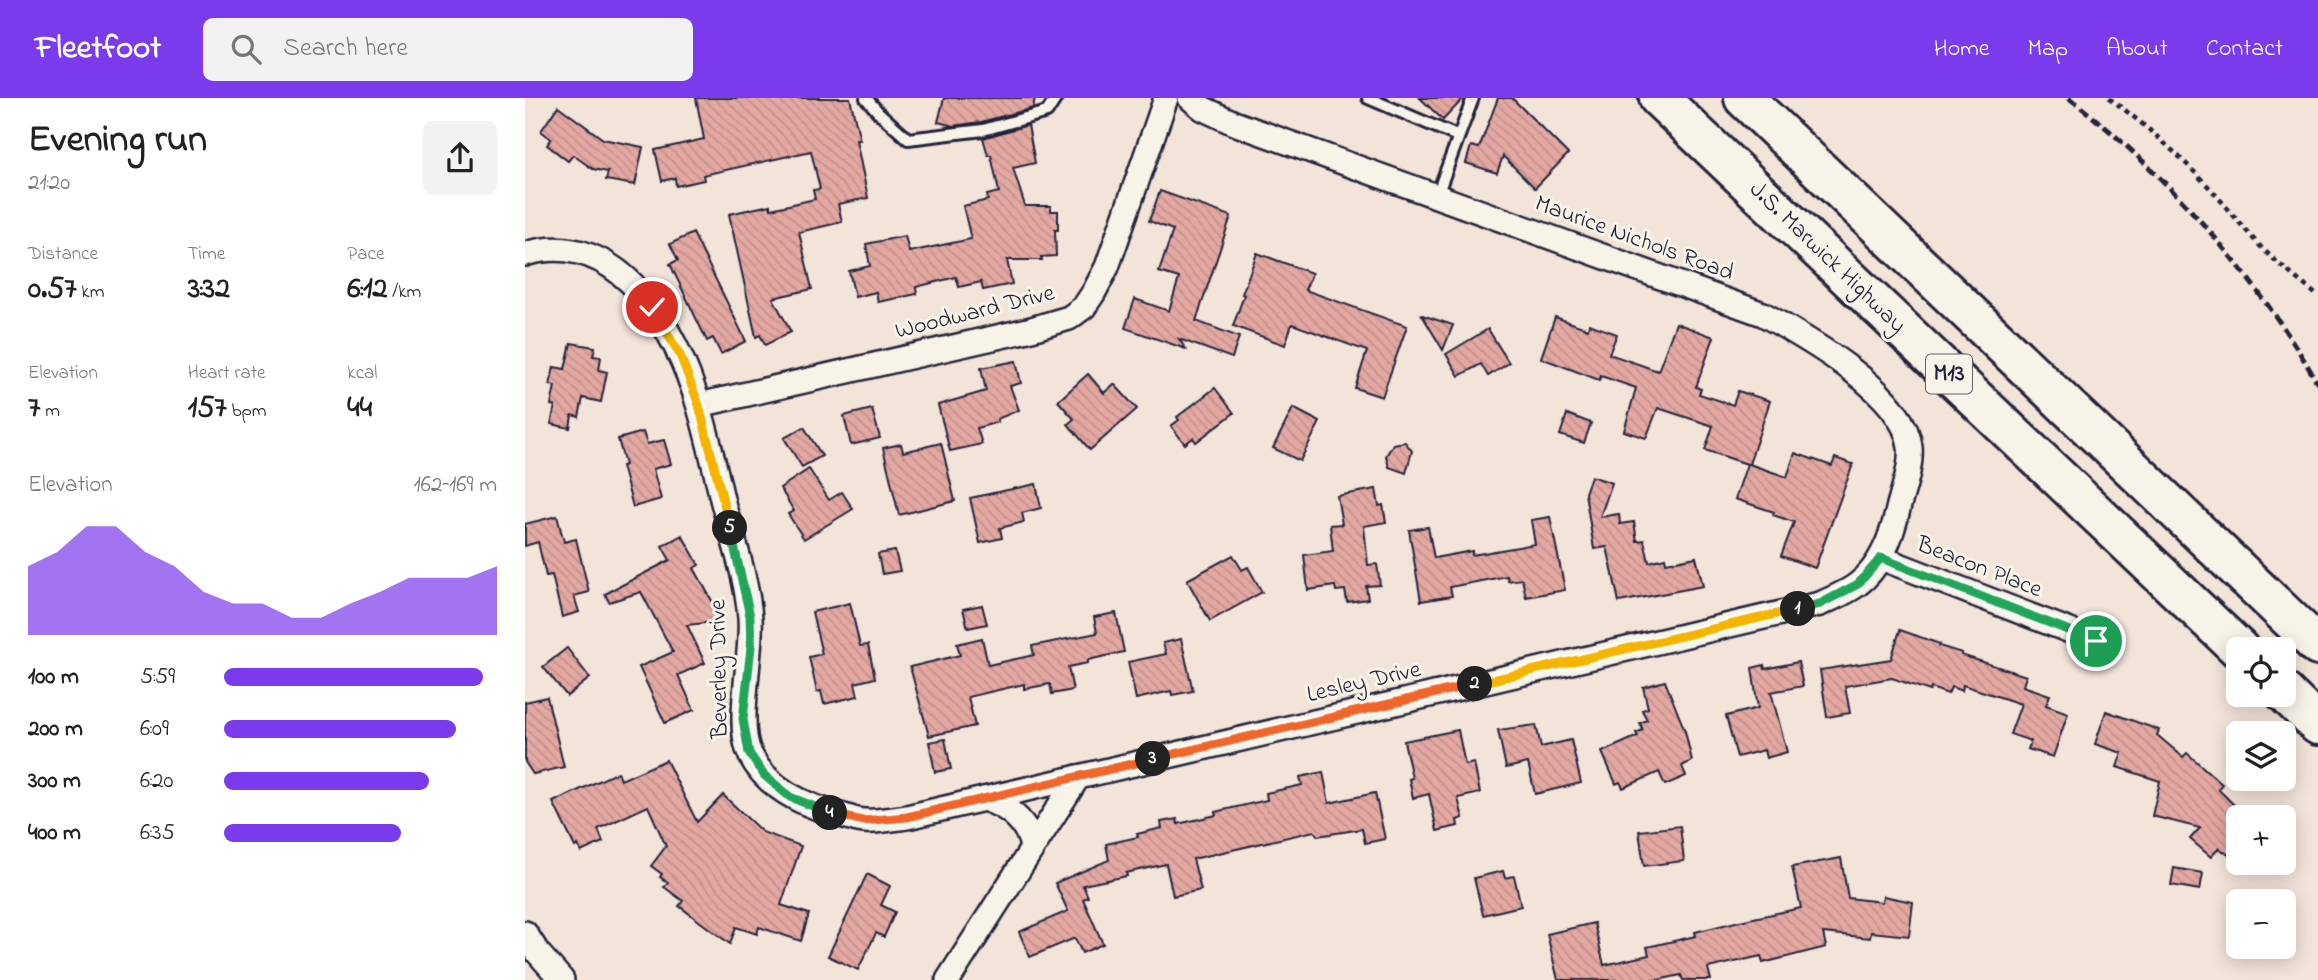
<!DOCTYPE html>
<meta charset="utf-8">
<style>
:root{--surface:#fff;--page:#f2f2f2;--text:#222;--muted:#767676;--accent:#7c3aed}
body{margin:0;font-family:"Indie Flower",sans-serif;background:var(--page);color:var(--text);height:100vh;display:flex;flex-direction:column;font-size:26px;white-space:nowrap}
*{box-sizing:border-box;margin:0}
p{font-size:23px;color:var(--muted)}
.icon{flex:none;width:38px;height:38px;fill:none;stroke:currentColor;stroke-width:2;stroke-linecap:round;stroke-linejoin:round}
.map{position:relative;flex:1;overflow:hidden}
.sheet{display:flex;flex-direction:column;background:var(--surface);width:525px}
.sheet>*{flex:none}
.buttons{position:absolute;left:1701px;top:539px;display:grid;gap:14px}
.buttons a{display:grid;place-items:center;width:70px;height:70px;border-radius:10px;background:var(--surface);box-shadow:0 4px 18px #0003;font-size:35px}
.pin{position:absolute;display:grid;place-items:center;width:60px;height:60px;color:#fff;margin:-30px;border:4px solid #fff;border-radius:50%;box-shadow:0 2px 7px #0007}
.km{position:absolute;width:35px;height:35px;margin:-18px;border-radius:50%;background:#222;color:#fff;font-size:19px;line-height:35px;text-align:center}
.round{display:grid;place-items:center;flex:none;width:74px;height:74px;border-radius:10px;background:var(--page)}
.overview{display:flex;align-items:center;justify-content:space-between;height:119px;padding:0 28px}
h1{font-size:38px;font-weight:700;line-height:52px}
.stats{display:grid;grid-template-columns:repeat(3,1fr);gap:10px;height:119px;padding:7px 28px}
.stats div{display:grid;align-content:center}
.stats b{font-size:30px;font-weight:700}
.stats small{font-size:19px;font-weight:400}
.stats p{font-size:19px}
.chart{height:196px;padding:14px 28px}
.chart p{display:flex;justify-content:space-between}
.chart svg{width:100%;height:126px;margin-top:7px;fill:var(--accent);opacity:.7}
ul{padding:0 28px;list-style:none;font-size:23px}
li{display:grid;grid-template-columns:112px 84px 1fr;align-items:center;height:52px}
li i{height:18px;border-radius:9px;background:var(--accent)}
header{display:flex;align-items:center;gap:42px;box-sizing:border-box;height:98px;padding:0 35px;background:var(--accent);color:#fff}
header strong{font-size:33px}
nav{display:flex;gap:38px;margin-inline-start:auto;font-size:24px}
.search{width:490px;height:63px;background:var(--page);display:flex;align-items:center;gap:18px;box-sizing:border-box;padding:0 24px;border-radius:10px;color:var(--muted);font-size:26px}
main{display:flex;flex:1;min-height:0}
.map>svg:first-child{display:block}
.building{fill:url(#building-back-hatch);stroke:#22223b;stroke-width:2}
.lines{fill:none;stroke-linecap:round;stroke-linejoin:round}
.service-casing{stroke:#22223b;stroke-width:16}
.minor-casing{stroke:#22223b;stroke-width:28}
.motorway-casing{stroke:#22223b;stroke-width:44}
.path{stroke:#22223b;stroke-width:4.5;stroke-dasharray:5 5;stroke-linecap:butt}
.service{stroke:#f7f3e8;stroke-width:10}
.minor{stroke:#f7f3e8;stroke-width:23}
.motorway{stroke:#f7f3e8;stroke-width:38}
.rail{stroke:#22223b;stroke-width:5;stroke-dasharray:10 5;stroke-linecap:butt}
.split-1-casing{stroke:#fff;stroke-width:14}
.split-2-casing{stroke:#fff;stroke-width:14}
.split-3-casing{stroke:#fff;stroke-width:14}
.split-4-casing{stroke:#fff;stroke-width:14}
.split-5-casing{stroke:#fff;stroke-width:14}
.split-6-casing{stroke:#fff;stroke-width:14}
.split-1{stroke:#22a559;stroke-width:9}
.split-2{stroke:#f5b400;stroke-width:9}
.split-3{stroke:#f0652b;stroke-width:9}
.split-4{stroke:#f0652b;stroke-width:9}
.split-5{stroke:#22a559;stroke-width:9}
.split-6{stroke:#f5b400;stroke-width:9}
.labels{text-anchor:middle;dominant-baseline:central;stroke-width:6;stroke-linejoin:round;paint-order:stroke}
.shield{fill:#f7f3e8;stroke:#62616f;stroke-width:2}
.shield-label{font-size:23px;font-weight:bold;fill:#22223b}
.street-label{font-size:24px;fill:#22223b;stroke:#f7f3e8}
</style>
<header>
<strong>Fleetfoot</strong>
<div class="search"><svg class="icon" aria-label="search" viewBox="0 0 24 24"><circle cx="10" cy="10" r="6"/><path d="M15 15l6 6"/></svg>Search here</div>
<nav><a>Home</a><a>Map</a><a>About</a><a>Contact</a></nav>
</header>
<main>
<section class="sheet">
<div class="overview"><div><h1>Evening run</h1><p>21:20</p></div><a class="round"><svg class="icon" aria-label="share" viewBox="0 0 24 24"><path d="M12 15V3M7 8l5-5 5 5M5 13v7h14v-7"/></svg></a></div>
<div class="stats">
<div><p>Distance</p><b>0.57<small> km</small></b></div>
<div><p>Time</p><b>3:32</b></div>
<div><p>Pace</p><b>6:12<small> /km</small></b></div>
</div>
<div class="stats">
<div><p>Elevation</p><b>7<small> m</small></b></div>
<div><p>Heart rate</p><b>157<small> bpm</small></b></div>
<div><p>kcal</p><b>44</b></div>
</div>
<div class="chart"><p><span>Elevation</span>162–169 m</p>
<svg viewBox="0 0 160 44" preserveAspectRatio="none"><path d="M0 44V20L10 15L20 6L30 6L40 15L50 20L60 29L70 33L80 33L90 38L100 38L110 33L120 29L130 24L140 24L150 24L160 20V44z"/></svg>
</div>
<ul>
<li><b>100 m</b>5:59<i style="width:95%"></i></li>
<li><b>200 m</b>6:09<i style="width:85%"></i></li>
<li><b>300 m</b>6:20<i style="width:75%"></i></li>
<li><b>400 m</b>6:35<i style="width:65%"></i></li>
</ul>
</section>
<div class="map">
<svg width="1793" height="882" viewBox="0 0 1793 882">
<defs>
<pattern id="building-back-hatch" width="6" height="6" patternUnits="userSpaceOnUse" patternTransform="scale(1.75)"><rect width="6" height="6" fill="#e3a8a2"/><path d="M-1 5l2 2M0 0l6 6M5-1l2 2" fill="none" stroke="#c2908c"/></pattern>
</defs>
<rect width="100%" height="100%" fill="#f3e4da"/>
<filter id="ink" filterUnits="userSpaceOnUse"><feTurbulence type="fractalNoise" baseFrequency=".0143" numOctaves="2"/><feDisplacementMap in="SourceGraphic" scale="14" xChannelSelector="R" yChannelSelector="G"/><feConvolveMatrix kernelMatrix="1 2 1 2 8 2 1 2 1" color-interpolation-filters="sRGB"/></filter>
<g filter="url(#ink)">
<g class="building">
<path d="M171,0H325L335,42H331L343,100L313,106L317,124L274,134L287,191L248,200L266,234L240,247L235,237L231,239L204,116L245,107L246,111L290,101L288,92L295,91L286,53L178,77L179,82L151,88L150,80L137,83L130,52L179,41Z"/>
<path d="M419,0H510L508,10L456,24L428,28L413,24Z"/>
<path d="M895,0H939L918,22Z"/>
<path d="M973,0H987L1043,56L1010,90L978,58L972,75L941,65L946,48L954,50Z"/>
<path d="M33,8L78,41L118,49L110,87L81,82L83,74L68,71L48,57L43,63L22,47L26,41L16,33Z"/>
<path d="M503,27L510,65L488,70L500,108H526V113H533V132H530L531,158L516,159L517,162H482L487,186L458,192L456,184L434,189L431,179L391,189L392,196L353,204L351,194L330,199L324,173L345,168L341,146L380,138L384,154L446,141L438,108L463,102L462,97L474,94L466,57H463L458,40Z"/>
<path d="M635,93L706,118L671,223L714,239L707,260L654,241L661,251L600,230L610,201L644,213L654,180L634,174L648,132L624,123Z"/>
<path d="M168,135L221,243L196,256L188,240L182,243L145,166L153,162L145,146Z"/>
<path d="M732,155L787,175L780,192L882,228L857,299L830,290L842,253L767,226L760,247L708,228L719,197L717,196Z"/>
<path d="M897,217L928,227L918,252Z"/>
<path d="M1030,219L1063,231L1064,226L1092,236L1084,256L1133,273L1151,225L1189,239L1171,289L1176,291L1174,296L1208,307L1213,293L1245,303L1224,366L1262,379L1270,355L1307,368L1310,360L1328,366L1290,470L1256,458L1269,424L1248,417L1249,414L1210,401L1222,366L1180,352L1188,328L1133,310L1121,340L1099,333L1111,290L1076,278L1074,282L1016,260Z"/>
<path d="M963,231L984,265L963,278L956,266L934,278L921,256Z"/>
<path d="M46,245L70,249L68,258L76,259L74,272L82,274L76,304L58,300L54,319L47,317L45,330L26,326L30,308L26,307L30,288L25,287L29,269L40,271Z"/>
<path d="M491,263L496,285L485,288L494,312L472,321L473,324L452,330L457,346L425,353L413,307L461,293L456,270Z"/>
<path d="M563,276L579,295L589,286L612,311L565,352L543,326L549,321L533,303Z"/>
<path d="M690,290L709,315L671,344L668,340L660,346L646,328L654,322L652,319Z"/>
<path d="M768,310L795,324L775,363L748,350Z"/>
<path d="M347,311L355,340L326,347L319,318Z"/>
<path d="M1042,316L1066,325L1059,345L1035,337Z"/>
<path d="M279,329L297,358L277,369L259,340Z"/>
<path d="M118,334L122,346L139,342L146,366L128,371L136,401L108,409L97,368L100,367L93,341Z"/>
<path d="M880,344L887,353L881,375L864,369L861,358L868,346Z"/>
<path d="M416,345L430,403L374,417L358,350L376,346L378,354Z"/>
<path d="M284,371L304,402L317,394L328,411L279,441L263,416L269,413L255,390Z"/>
<path d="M1066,378L1087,385L1075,419L1094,416L1095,426L1109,424L1112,443L1119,442L1124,464L1140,460L1141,465L1171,459L1178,488L1094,504L1082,449L1069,451L1060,395Z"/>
<path d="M511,386L516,410L497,415L499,424L475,430L477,440L455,445L445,400Z"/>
<path d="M851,391L854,408L858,407L861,424L839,428L843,467L852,466L855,487L841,488L843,501L822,504L820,492L811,493L810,488L783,492L779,457L808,453L805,427L817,426L812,398Z"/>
<path d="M32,418L39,444L51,441L64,494L49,498L54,514L37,519L27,477L21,478L13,444L0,448V426Z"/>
<path d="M1025,419L1040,492L1001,499L997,481L983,483L982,478L925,489L927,498L896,503L884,432L903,429L909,460L947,453V457L1010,446L1006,422Z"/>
<path d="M157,437L174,467L169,470L198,523L162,527L180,565L153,577L169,612L140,625L114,569L148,554L116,494L84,504L80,496L145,462L137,448Z"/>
<path d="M370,453L375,473L357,476L353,456Z"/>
<path d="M708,457L717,472L723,469L737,494L685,523L662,482Z"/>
<path d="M325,505L335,548L343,547L350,580L330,585L333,598L299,606L296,593L292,594L284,559L297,556L287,514Z"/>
<path d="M457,507L462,526L443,530L438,511Z"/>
<path d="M591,515L599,554L563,562V565L543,569L548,592L527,596L525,586L499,591V586L443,599L450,628L404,638L385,569L435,557L432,546L457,540L463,567L509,557L507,548L572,535L569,519Z"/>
<path d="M1375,532L1415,546L1414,548L1437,555L1436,557L1501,578L1498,588L1525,597L1521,607L1543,615L1528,659L1503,651L1506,643L1485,636L1496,606L1438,587L1437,593L1426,589L1423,596L1406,590L1405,593L1367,580L1320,588L1325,615L1302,619L1295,572L1366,561Z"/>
<path d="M656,541L668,593L647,597L646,593L611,601L603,564L641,556L638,545Z"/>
<path d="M42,550L65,580L42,598L18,569Z"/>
<path d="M1273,564L1278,588L1246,594L1262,654L1241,660L1239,652L1212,659L1201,618L1233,610L1227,570L1239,567L1240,571Z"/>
<path d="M1140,583L1160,633L1167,663L1157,668L1161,678L1140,687L1134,674L1098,690L1095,684L1091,686L1077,654L1113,638L1111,635L1118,632L1115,625L1122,622L1117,612L1123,610L1118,589Z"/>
<path d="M22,599L39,669L8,676L0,664V604Z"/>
<path d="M1581,613L1634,632L1632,637L1658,659L1662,655L1697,686L1693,691L1713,711V764L1694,750L1686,759L1665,741L1675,730L1627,718L1635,683L1592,669L1597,655L1570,646Z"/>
<path d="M1011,627L1016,649L1046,642L1056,685L1010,696L1003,665L981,670L973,632Z"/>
<path d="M933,632L940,667L949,665L955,695L933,700L938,720L932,722L933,728L912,733L904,696L888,700L884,681L887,680L879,643Z"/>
<path d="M420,641L426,671L410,674L404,644Z"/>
<path d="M141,662L172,724L198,697L237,734L276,748L256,807L284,816L276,843L234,829L232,836L211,829L205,846L154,808L158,803L139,789L143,785L135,779L137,776L126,768L141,748L123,708L73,731L78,744L56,754L53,747L50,749L28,704L93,674L96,682Z"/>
<path d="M798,674L804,705L850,695L860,741L840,745L837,731L793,738L789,733L668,761L676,792L648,798L641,766L601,775L602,778L558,787L563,799L558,801L578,846L557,855L550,840L505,859L494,834L543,813L530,785L584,762L581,746L613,739L612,736L637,730L636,724L652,721L653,726L691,717L690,714L742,702L741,695L777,687L775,679Z"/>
<path d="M1155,728L1159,763L1119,768L1114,733Z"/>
<path d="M1316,760L1323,800L1357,804L1358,798L1388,804L1384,838L1346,834L1345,840L1298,835L1301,849L1238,865L1236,858L1183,870L1186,882H1158L1156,877L1133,882H1033L1022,836L1069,825L1079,867L1124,857L1122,849L1171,838L1170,834L1219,822L1276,810L1267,769Z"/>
<path d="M1649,770L1678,775L1675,792L1646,787Z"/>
<path d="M978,773L980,780L989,778L996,808L958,817L949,780Z"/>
<path d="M342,776L365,788L356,807L370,814L359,839L351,835L333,872L303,858Z"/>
</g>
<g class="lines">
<g class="service-casing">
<g id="service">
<path d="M341,0L354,15L383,41L458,32L522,14L531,0"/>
<path d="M843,0L932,38"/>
<path d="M912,97L948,0"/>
</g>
</g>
<g class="minor-casing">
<g id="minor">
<path d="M0,156C94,128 152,232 174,309C183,339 190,370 197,401C207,439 222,480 225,520C228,557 210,626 225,656C242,692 283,709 319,718C326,720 333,723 340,723C353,724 368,721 382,719L1295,506C1307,500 1322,495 1333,486C1357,468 1368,435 1374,407C1379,389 1387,367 1385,349C1380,295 1281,240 1238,216L709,25L677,10L665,0"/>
<path d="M174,307L503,232L544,220L559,209L569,194L582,169L641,0"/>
<path d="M1356,460L1571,543"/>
<path d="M459,701C484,709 503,724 507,750"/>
<path d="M0,835L13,855L37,882"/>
<path d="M423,882L553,679"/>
</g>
</g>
<g class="motorway-casing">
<g id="motorway">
<path d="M1134,0L1714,551"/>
<path d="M1219,0L1793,548"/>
<path d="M1759,594L1793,627"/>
</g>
</g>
<path class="path" d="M1584,0C1618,25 1649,52 1678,83C1698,103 1715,127 1735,148C1753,166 1773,182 1793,198"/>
<use href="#service" class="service"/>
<use href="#minor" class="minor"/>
<use href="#motorway" class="motorway"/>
<path class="rail" d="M1544,0C1639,72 1735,182 1793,286"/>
</g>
</g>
<g class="lines" filter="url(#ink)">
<g class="split-1-casing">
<path id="split-1" d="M1273,511L1295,506L1333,486L1356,460L1571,543"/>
</g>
<g class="split-2-casing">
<path id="split-2" d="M950,586L1273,511"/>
</g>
<g class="split-3-casing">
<path id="split-3" d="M628,661L950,586"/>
</g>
<g class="split-4-casing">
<path id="split-4" d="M305,715L338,723L382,719L628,661"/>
</g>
<g class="split-5-casing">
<path id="split-5" d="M205,430L225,518L226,549L218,621L224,655L239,677L265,699L305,715"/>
</g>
<g class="split-6-casing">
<path id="split-6" d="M127,209L155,257L174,307L205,430"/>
</g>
<use href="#split-1" class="split-1"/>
<use href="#split-2" class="split-2"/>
<use href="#split-3" class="split-3"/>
<use href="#split-4" class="split-4"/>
<use href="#split-5" class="split-5"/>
<use href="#split-6" class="split-6"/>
</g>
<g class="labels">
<rect class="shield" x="1401" y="256.5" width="46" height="39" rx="5"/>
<g class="shield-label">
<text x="1424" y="276">M13</text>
</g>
<g class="street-label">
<text transform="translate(1109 141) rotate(20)">Maurice Nichols Road</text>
<text transform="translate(1302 160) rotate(44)">J.S. Marwick Highway</text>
<text transform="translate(450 215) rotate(-14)">Woodward Drive</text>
<text transform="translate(1454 470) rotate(21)">Beacon Place</text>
<text transform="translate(195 571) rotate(-91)">Beverley Drive</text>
<text transform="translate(839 585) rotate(-13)">Lesley Drive</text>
</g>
</g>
</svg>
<div class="buttons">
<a><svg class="icon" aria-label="locate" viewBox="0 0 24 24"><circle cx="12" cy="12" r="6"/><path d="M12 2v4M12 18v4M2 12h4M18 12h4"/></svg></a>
<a><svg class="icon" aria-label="layers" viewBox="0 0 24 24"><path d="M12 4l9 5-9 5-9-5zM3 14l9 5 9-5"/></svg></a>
<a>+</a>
<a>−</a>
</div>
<div class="pin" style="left:1571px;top:543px;background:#1e9e55"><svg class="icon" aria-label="arrive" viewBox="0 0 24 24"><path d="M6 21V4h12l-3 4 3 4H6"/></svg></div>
<div class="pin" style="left:127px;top:209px;background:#d93025"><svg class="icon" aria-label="check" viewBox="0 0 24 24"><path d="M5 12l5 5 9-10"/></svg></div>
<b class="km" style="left:1273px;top:511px">1</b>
<b class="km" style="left:950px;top:586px">2</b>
<b class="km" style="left:628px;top:661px">3</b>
<b class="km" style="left:305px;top:715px">4</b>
<b class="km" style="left:205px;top:430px">5</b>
</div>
</main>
